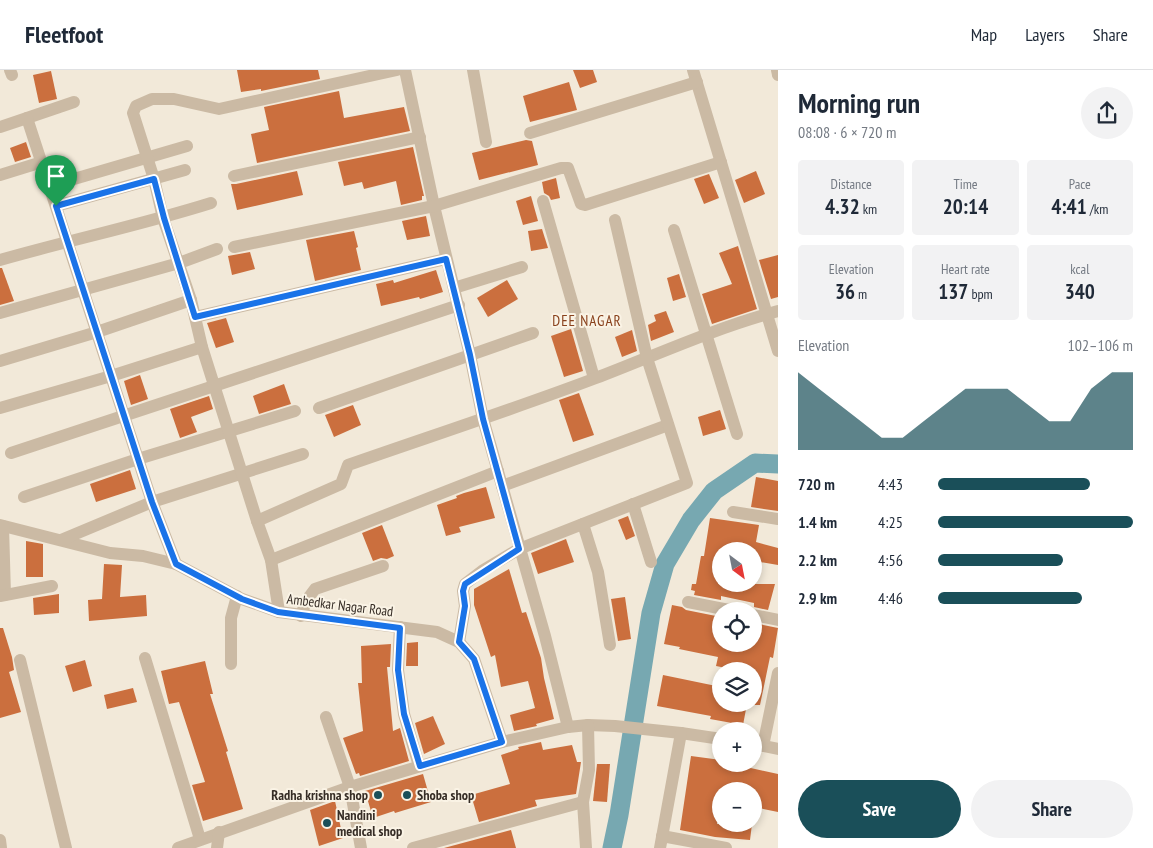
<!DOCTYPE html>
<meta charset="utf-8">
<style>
:root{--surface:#fff;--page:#f2f2f3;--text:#1f2937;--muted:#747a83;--line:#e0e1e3;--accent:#1a4f59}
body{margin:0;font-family:"PT Sans Narrow",sans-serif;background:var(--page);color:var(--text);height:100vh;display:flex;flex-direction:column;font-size:19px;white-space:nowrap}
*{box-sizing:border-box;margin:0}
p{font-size:16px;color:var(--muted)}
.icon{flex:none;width:28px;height:28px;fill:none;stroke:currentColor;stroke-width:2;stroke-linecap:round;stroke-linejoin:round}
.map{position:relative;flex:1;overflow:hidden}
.side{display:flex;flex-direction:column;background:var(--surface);width:375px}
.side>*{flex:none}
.needle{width:32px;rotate:148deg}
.controls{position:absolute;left:712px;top:472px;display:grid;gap:10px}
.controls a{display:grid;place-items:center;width:50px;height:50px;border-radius:50%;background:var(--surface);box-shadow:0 2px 8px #0003;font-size:25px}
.pin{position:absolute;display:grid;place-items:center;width:42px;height:42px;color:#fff;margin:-51px -21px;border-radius:50% 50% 50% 0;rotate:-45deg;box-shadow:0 0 5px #0007}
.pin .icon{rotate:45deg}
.round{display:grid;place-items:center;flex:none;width:52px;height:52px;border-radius:26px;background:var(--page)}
.headline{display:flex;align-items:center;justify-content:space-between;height:85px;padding:0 20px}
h1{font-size:28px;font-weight:600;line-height:38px}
.metrics{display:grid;grid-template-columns:repeat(3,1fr);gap:8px;height:85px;padding:5px 20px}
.metrics div{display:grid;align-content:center;border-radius:5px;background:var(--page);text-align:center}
.metrics b{font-size:21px;font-weight:600}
.metrics small{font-size:14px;font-weight:400}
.metrics p{font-size:14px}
.chart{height:140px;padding:10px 20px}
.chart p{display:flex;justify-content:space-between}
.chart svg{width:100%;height:90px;margin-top:5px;fill:var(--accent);opacity:.7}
.action{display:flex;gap:10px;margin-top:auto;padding:10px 20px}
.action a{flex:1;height:58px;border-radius:30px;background:var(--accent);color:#fff;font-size:20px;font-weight:600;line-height:58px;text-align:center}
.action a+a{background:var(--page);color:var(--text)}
ul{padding:0 20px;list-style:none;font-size:16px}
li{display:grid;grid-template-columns:80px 60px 1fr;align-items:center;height:38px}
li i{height:12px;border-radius:6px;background:var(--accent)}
header{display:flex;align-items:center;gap:30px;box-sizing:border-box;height:70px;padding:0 25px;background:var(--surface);border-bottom:1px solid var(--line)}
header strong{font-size:24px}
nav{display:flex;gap:28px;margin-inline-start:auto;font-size:18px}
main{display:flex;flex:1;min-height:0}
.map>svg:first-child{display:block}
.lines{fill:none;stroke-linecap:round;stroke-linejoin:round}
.canal{stroke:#77a8b1;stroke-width:19}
.building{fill:#cb6f3e}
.minor{stroke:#cbbaa4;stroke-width:12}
.route-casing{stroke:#fff;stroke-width:10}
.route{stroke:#1a73e8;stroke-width:6}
.poi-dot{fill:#1a4f59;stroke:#faf3e5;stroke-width:2}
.labels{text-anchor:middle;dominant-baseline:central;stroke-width:4;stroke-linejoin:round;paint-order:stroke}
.street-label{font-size:14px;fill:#362d26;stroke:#faf3e5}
.poi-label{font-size:14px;font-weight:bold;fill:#362d26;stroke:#faf3e5;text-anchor:start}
.neighbourhood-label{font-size:15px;letter-spacing:1px;fill:#89411c;stroke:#faf3e5}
</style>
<header>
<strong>Fleetfoot</strong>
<nav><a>Map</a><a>Layers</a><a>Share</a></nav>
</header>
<main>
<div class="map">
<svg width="778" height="778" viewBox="0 0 778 778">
<rect width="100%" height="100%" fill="#f2e9d9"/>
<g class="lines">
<path class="canal" d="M612,778L619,745L651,543L665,494L691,450L714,421L755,393L778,394"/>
</g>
<g class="building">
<path d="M237,0H318L320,9L261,21V19L241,22Z"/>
<path d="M573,0H593L597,12L580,18Z"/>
<path d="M51,1L57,29L39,33L33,5Z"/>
<path d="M569,12L577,40L530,52L523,26Z"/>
<path d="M339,21L344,48L404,37L410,61L257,93L251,64L269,60L264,37Z"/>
<path d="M526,70L532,71L538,95L479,110L472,83Z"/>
<path d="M26,72L31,87L15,92L10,78Z"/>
<path d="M413,77L424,126H422V130L401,135L396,111L364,119L362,112L344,116L338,92Z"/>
<path d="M297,101L303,125L237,140L231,114H236Z"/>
<path d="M756,101L765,124L744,133L735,110Z"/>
<path d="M709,104L719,128L704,134L694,109Z"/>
<path d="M556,108L560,128L551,130L549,126L544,123L542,112Z"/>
<path d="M531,126L538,151L523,155L516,131Z"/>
<path d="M426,146L430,166L407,170L402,151Z"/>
<path d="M542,159L548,178L531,181L528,161Z"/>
<path d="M354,161L358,177L356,178L361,200L315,211L306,170Z"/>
<path d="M738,176L757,239L712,254L702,224L732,214L719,183Z"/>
<path d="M250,182L255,199L232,205L228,186Z"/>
<path d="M778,185V227L771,229L759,190Z"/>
<path d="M0,198H2L14,231L0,235Z"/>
<path d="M436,200L443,222L420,229L419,227L381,236L376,214L393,210L394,213Z"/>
<path d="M679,204L686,227L673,231L667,208Z"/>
<path d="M507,210L518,229L488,247L477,228Z"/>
<path d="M666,241L674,262L651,271L648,255L656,251L654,245Z"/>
<path d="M226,248L234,272L216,278L207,253Z"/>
<path d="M571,259L583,301L564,307L551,266Z"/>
<path d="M632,260L637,281L622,287L615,267Z"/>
<path d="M140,305L148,329L131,335L124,311Z"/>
<path d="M284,314L291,334L259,344L253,326Z"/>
<path d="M579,323L594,365L573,372L559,330Z"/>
<path d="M209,326L213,339L191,347L197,362L180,368L170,339Z"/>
<path d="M353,335L361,355L334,367L325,345Z"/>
<path d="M720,340L726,359L703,366L698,347Z"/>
<path d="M130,400L136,419L96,432L90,414Z"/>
<path d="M756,407L778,411V441L751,437Z"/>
<path d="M486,417L495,448L459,457L461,462L446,466L437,435L457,428L456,426L464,423Z"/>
<path d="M628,446L635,466L626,470L618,450Z"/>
<path d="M710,448L759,455L756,472L778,478V495L754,491V481H721L718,514H775L768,540L754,537V533L721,526V530L694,525L695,521L691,520L692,514H696L701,486H704Z"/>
<path d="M382,455L394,486L387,489L381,488L373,491L362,463Z"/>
<path d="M566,469L574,492L538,504L531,483Z"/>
<path d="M26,471L43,474V507H26Z"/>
<path d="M104,494L122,495L120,527L146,525L147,546L89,551L88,530L102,529Z"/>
<path d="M509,499L522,543L526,542L541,588L544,608L554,649L536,654L537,656L514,661L510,645L535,638L528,611L501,617L495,585L491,587L474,535V519Z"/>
<path d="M59,524V543L34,545L33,528Z"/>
<path d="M625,527L631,569L618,571L611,529Z"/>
<path d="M672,535L682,537L686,540L721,547V574H754V553L778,558L773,588L770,587L760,635H754V601H741L716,596L718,587L679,579L680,577L664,574Z"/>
<path d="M0,558H3L12,587L14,600L9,602L21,642L0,648Z"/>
<path d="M418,572V596H406L407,573Z"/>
<path d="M391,574L390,597H387L393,661L400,658L409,691L360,706L359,703L356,704L343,668L363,661L358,613H362L361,576Z"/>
<path d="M85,590L92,616L73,622L65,596Z"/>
<path d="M205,591L213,624H210L228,681L226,682L243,739L203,751L192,715L205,712L179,632L169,634L161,601Z"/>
<path d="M663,605L721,617V634H747L743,655L710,649L711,646L657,636Z"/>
<path d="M133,618L137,632L107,639L104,625Z"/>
<path d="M433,646L445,674L424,684L415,653Z"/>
<path d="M541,672L543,680L572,675L577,692H581L576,724L535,730L537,736L479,752L471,725L510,714L501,685L519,679L518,677Z"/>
<path d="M691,686L721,690V694H733L778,704V742L754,737V721H721L717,754H752L750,770L715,767L680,760Z"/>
<path d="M597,694H610L607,732L593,731Z"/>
<path d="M423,704L431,732L395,743L394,741L373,748L365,721Z"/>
<path d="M335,731L343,768L319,776L310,740Z"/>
<path d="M511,760L516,778H444Z"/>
</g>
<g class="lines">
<g class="minor">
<path d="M10,0L12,5"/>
<path d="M405,0L434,136L470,285L483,349L545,566L568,657"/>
<path d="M473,0L486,72"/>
<path d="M693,0L778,281"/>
<path d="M777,0L778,5"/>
<path d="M27,48L74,32"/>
<path d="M0,57L27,48L152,432L176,494"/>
<path d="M530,63L697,12"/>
<path d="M0,105L42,92"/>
<path d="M234,106L420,67"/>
<path d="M50,116L187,76"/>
<path d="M543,131L594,308"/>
<path d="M56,136L185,100"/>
<path d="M674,160L737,364"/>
<path d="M234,177L434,136L561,98H568L581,134L585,135L721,92"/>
<path d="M0,190C70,170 141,155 211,133"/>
<path d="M454,218L522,197"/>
<path d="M0,243L179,193L217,179"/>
<path d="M195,247L446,189"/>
<path d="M0,291L97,262L191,230"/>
<path d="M0,338L111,306L202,277"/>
<path d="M319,338L533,263"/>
<path d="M11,383L459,235"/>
<path d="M502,416L668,355"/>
<path d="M24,427L138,389L295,341"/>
<path d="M633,434L651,492"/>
<path d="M733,442L778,449"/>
<path d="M257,451L341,414L348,395C431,366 514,339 596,308C656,285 715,258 778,241"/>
<path d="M583,454L598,502L610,575"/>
<path d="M0,455L110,483L143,486L176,494L242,529L279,542L437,562L459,572L474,589L502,672"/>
<path d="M3,456L5,525"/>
<path d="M61,470L152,432L303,384"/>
<path d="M271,490L498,401"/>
<path d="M0,526L52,516"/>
<path d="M688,532L734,541"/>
<path d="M279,542L271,490L257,451L202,277L191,230L163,148L154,109L133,43L136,36L152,29H174L219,39L397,0"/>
<path d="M754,545L778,550"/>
<path d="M301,546L306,531L315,519L383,496"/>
<path d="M400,557L398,600L404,644L419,696"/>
<path d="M459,572L465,536L463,521L465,514L482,501L519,479L687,413L647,288L615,150"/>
<path d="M145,588L200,769"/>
<path d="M20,590L66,778"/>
<path d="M231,594V548L237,526"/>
<path d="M326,647L350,717L361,778"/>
<path d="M754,674L778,679"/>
<path d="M763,676L778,603"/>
<path d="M662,766L726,778"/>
<path d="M0,770L1,778"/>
<path d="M178,778L350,717L502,672L568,657L588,655L615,656L681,663L721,669"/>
<path d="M217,778L219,762"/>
<path d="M413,778L583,732"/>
<path d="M586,778L583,732L589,700L588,655"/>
<path d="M660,778L681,663"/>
</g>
</g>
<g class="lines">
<g class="route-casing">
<path id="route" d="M154,109L164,148L195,247L446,189L470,285L483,349L519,479L465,514L463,521L465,536L459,572L474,589L502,672L420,696L404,644L398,600L400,558L278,542L242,529L176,494L152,432L56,136Z"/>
</g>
<use href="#route" class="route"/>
</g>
<g class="poi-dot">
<circle cx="378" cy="725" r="5"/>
<circle cx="407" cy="725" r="5"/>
<circle cx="327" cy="753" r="5"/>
</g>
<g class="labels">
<g class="street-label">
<text transform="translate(340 535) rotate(7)">Ambedkar Nagar Road</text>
</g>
<g class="poi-label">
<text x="368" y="725" text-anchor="end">Radha krishna shop</text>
<text x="417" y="725">Shoba shop</text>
<text x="337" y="745">Nandini<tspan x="337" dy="16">medical shop</tspan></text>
</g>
<g class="neighbourhood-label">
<text x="587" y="250">DEE NAGAR</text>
</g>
</g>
</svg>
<div class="controls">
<a><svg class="needle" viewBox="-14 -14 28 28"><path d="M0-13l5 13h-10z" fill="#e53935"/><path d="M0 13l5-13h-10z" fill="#747a83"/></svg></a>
<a><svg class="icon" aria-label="locate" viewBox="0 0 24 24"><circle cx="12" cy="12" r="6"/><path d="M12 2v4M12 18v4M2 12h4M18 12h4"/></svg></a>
<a><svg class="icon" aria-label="layers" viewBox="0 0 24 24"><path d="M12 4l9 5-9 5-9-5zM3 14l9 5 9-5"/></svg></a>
<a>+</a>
<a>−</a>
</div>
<div class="pin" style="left:56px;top:136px;background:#1e9e55"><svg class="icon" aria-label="arrive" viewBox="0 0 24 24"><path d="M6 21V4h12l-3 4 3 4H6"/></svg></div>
</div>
<section class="side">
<div class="headline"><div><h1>Morning run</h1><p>08:08 · 6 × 720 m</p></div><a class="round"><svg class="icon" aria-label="share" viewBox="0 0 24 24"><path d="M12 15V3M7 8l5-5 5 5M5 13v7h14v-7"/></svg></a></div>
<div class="metrics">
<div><p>Distance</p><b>4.32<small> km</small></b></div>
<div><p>Time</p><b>20:14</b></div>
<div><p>Pace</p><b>4:41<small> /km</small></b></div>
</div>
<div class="metrics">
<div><p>Elevation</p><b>36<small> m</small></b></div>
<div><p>Heart rate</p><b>137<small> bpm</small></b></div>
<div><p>kcal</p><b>340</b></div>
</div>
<div class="chart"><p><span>Elevation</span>102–106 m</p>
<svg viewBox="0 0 160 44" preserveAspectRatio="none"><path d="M0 44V6L10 14L20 22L30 30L40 38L50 38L60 30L70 22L80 14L90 14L100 14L110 22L120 30L130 30L140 14L150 6L160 6V44z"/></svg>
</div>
<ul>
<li><b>720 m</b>4:43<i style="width:78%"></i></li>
<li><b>1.4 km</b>4:25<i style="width:100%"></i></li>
<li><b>2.2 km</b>4:56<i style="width:64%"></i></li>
<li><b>2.9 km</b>4:46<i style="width:74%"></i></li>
</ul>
<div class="action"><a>Save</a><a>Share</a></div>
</section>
</main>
